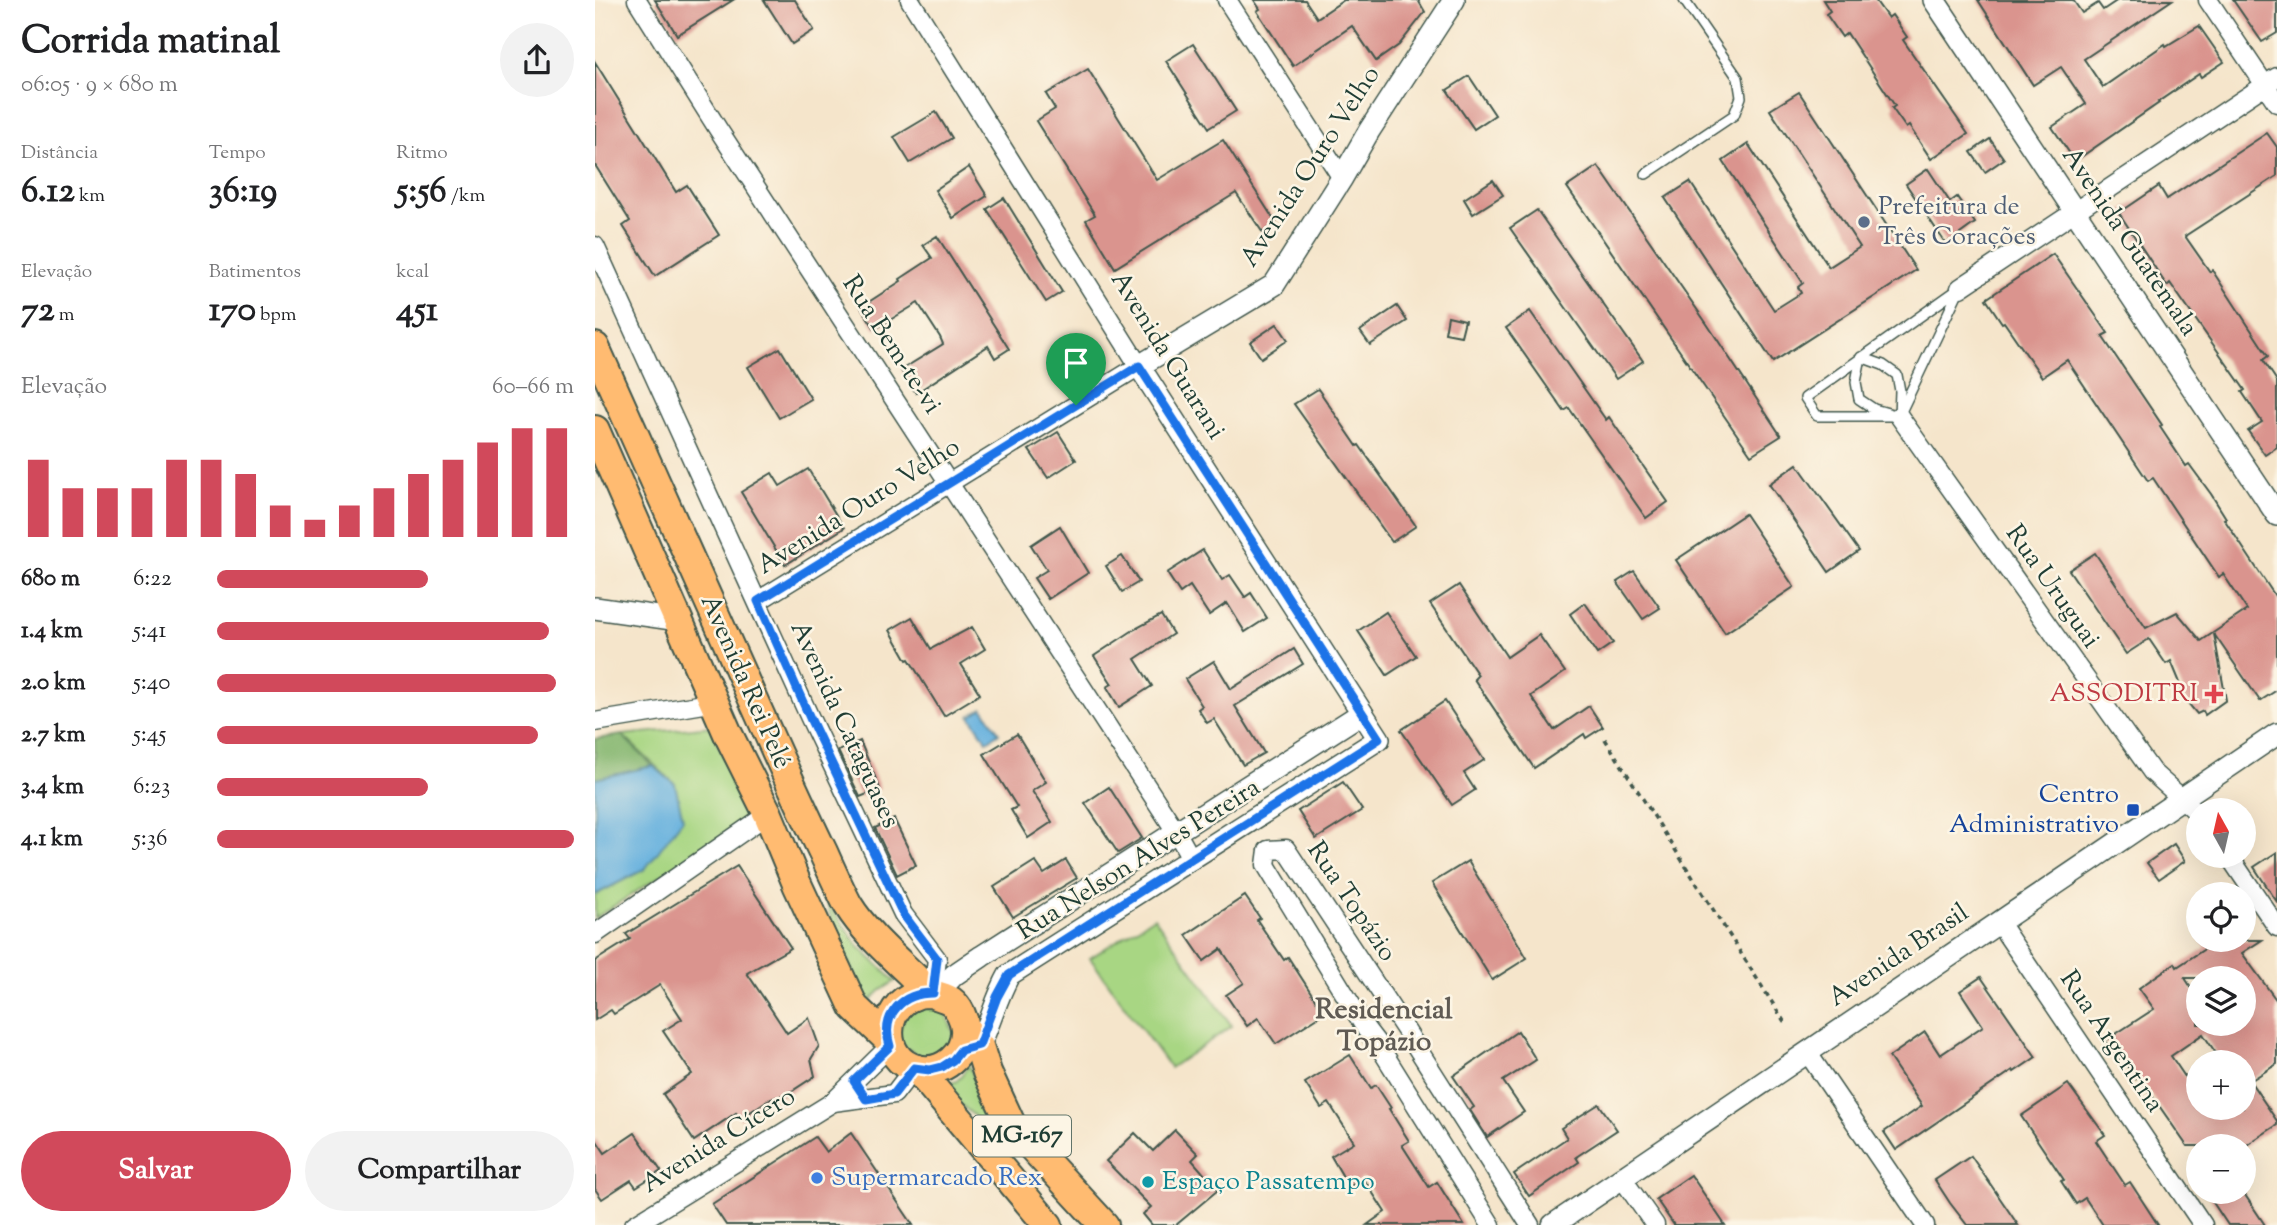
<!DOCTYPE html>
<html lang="pt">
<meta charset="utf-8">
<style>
:root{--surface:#fff;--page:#f2f2f2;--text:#202124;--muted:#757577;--accent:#d1495b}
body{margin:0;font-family:"Sorts Mill Goudy",serif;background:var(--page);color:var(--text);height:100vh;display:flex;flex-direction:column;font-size:26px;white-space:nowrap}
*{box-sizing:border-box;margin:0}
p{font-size:23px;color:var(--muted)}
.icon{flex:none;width:38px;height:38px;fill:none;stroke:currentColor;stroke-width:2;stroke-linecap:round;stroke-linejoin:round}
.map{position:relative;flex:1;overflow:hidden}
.drawer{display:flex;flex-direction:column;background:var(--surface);width:595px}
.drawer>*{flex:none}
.needle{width:46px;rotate:352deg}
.controls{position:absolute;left:1591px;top:798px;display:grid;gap:14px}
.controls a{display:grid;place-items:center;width:70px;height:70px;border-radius:50%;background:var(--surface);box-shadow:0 7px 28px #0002;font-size:35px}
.pin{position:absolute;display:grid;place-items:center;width:60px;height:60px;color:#fff;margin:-72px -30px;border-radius:50% 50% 50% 0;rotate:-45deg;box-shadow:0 0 7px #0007}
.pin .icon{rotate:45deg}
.round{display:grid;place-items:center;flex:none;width:74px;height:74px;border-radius:37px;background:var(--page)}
.summary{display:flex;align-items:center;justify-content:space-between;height:119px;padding:0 21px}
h1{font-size:38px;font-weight:700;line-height:52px}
.stats{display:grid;grid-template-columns:repeat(3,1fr);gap:10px;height:119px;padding:7px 21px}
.stats div{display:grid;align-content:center}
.stats b{font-size:35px;font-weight:700}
.stats small{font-size:19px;font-weight:400}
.stats p{font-size:19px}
.chart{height:196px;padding:14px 21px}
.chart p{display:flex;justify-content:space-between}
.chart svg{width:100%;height:126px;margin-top:7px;stroke:var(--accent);stroke-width:6}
.action{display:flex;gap:14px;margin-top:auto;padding:14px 21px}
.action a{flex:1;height:80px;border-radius:42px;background:var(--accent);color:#fff;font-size:28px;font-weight:700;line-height:80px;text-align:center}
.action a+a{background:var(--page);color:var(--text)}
ul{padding:0 21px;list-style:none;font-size:23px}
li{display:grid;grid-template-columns:112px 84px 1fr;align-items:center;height:52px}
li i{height:18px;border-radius:9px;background:var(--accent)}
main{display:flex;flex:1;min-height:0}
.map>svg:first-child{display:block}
.green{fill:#a8d683;stroke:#648a5c;stroke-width:2}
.forest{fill:#86b771;stroke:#527a52;stroke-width:2}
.water{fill:#66b1de;stroke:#427789;stroke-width:2}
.building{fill:#da948e;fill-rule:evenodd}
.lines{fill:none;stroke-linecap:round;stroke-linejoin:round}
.service-casing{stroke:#3f564b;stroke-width:12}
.minor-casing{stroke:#3f564b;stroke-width:21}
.tertiary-casing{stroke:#3f564b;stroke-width:24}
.primary-casing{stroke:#3f564b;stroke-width:32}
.path{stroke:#3f564b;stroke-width:3.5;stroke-dasharray:5 5;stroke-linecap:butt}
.service{stroke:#fff;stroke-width:9}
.minor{stroke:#fff;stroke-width:18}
.tertiary{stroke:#fff;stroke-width:21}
.primary{stroke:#ffbb71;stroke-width:28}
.route-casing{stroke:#fff;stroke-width:14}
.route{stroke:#1a73e8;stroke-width:9}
.service-dot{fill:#5c6f8a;stroke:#fcf5e5;stroke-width:2.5}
.health-dot{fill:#e0444e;stroke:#fcf5e5;stroke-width:2.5}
.transit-dot{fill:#1a4fb4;stroke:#fcf5e5;stroke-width:2.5}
.shop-dot{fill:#3f7fe0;stroke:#fcf5e5;stroke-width:2.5}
.culture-dot{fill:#0f9aa8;stroke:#fcf5e5;stroke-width:2.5}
.labels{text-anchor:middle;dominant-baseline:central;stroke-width:5;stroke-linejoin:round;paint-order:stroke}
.shield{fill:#fcf5e5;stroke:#617469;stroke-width:2}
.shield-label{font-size:24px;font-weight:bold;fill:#1f3d34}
.street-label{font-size:26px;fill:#1f3d34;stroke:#fcf5e5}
.service-label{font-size:26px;fill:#4e5e75;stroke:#fcf5e5;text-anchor:start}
.health-label{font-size:26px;fill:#be3a42;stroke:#fcf5e5;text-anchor:end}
.transit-label{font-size:26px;fill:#164399;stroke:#fcf5e5;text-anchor:end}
.shop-label{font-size:26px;fill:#366cbe;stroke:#fcf5e5;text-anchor:start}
.culture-label{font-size:26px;fill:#0d838f;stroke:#fcf5e5;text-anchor:start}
.neighbourhood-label{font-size:28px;font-weight:bold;fill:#605b54;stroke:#fcf5e5}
</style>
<main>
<section class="drawer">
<div class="summary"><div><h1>Corrida matinal</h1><p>06:05 · 9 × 680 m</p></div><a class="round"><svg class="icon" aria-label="share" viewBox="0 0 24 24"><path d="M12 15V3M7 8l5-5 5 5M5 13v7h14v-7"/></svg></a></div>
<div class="stats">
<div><p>Distância</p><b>6.12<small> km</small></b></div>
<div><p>Tempo</p><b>36:19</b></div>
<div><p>Ritmo</p><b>5:56<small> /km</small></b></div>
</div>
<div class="stats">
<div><p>Elevação</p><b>72<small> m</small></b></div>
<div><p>Batimentos</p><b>170<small> bpm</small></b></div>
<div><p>kcal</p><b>451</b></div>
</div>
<div class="chart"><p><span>Elevação</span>60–66 m</p>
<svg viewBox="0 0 160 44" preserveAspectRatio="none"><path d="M5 44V17M15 44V27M25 44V27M35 44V27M45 44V17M55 44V17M65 44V22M75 44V33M85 44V38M95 44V33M105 44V27M115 44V22M125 44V17M135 44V11M145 44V6M155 44V6"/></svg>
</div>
<ul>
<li><b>680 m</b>6:22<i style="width:59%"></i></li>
<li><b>1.4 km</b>5:41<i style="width:93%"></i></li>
<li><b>2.0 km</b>5:40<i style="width:95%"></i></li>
<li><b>2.7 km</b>5:45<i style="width:90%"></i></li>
<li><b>3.4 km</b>6:23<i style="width:59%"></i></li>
<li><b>4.1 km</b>5:36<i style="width:100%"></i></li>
</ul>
<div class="action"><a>Salvar</a><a>Compartilhar</a></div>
</section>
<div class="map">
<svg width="1682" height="1225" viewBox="0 0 1682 1225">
<rect width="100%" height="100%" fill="#fcf5e5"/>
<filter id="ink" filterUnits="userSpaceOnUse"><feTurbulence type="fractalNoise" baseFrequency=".0143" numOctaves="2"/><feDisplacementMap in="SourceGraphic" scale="14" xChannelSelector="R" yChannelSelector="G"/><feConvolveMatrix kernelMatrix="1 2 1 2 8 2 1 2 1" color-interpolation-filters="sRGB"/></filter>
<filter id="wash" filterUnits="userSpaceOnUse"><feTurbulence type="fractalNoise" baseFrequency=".00686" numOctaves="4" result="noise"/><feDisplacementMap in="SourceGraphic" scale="28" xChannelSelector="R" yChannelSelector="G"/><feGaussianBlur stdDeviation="1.57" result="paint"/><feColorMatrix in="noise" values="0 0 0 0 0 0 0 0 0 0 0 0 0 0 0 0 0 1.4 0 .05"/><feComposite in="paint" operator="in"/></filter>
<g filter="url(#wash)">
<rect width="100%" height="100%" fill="#f5e5cb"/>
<g class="green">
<path d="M117,726L153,820L0,918V895L50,869L80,784L27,735Z"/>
<path d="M230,899L264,947L300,981L285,991L272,1004L241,933Z"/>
<path d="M559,917L637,1026L575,1068L495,958Z"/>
<path d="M347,1005L361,1038L350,1055L333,1061L302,1042L311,1007Z"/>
<path d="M374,1065L408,1146L384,1120L345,1087L362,1081Z"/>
</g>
<path class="forest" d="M27,735L58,766L0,779V739Z"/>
<g class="water">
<path d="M388,708L404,733L392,741L375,716Z"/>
<path d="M58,766L80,784L88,819L50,869L0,895V779Z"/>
</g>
<g id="blocks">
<g class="building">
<path d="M60,0H138L82,35Z"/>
<path d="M169,0H200L219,30L197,44Z"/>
<path d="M659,0H710L722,18L749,0H823L830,12L804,45L781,61L757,26L698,66L662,11L665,9Z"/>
<path d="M1228,0H1280L1293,18L1297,15L1312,37L1308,40L1373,134L1336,159L1314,126L1311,128L1297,108L1300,106L1252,33L1247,37L1231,14L1235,11Z"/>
<path d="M1383,0H1478L1487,13L1503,3L1508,10L1523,0H1577L1489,59L1508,87L1570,44L1571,46L1604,26L1629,62L1606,77L1604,74L1563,102L1564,103L1480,161L1457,127L1491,104L1466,67L1438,85Z"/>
<path d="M1638,0H1682V33L1667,42Z"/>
<path d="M598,44L641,111L614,128L571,61Z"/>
<path d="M0,62L81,192L92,185L124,235L60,276L28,226L35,221L0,165Z"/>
<path d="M493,69L562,180L628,140L681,223L668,233L641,193L520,268L491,220L500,215L441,121L460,109L451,94Z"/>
<path d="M874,76L900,115L879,129L852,90Z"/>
<path d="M1204,92L1321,270L1178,362L1070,198L1095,182L1179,310L1206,293L1203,287L1208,283L1128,161L1153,144L1234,267L1265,247L1175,110Z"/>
<path d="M341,112L357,138L315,163L299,137Z"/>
<path d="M1672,133L1682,147V176L1590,236L1615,272L1617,270L1673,356L1668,360L1682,381V447L1670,455L1653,431L1667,422L1647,392L1650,390L1575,283L1572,286L1524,213L1564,186L1572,199Z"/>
<path d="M1395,139L1409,159L1390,172L1376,152Z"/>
<path d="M1003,166L1112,324L1186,436L1156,455L972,187Z"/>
<path d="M374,167L392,196L358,218L340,190Z"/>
<path d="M1333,169L1355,202L1362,197L1380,223L1351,244L1311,184Z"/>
<path d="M898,180L908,195L878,214L869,199Z"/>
<path d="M409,198L467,292L451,302L392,209Z"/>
<path d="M942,210L1048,361L1021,379L915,228Z"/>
<path d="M342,236L414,349L400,358L393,346L321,393L306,370L348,344L345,337L323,303L280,329L266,307L306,281L305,279L337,258L328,245Z"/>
<path d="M1458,254L1513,333L1507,336L1567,425L1565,427L1591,466L1594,464L1616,494L1631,518L1629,519L1682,599V690L1665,701L1619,634L1631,700L1610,715L1608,711L1602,714L1588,697V690L1576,661L1571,664L1554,639L1531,654L1474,570L1500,553L1551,628L1582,612L1606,641L1652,610L1628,574L1624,577L1558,478L1553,481L1472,360L1447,377L1409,322L1407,323L1391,299Z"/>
<path d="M802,306L812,321L775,345L765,331Z"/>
<path d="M935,311L1011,420L1014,417L1073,502L1051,518L974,408L969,411L911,328Z"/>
<path d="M853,316L870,320L866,336L850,333Z"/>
<path d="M682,324L693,340L666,358L655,342Z"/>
<path d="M185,348L216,399L184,418L153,367Z"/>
<path d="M723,389L762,446L764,445L821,526L797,542L699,404Z"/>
<path d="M463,432L481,460L453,478L434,450Z"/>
<path d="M1202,464L1264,551L1234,572L1174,484Z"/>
<path d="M213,469L249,528L190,565L146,492L177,473L185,486Z"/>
<path d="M1150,514L1199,587L1130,633L1081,560Z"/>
<path d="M465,526L493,573L453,599L439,578L452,570L436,545Z"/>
<path d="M608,550L627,580L635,575L650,597L656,593L672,618L650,632L632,603L614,615L595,586L585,593L572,573Z"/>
<path d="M527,556L544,582L527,592L511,566Z"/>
<path d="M1039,571L1065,608L1048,619L1022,582Z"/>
<path d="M864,585L912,657L944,635L970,672L936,696L959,730L994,706L1008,727L991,738L989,734L939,768L879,679L883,675L835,604Z"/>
<path d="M990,603L1018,643L1002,654L975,614Z"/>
<path d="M791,612L821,656L792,675L763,631Z"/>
<path d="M566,615L578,634L540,659L557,686L524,707L512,687L517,684L499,656L540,629Z"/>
<path d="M317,617L336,649L377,627L390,649L366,664L385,694L349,716L314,659L312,660L295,630Z"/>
<path d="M699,649L708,664L640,706L669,753L648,765L619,719L612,723L603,709L607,706L590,679L619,661L636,689Z"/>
<path d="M850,701L889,760L869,773L880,790L857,805L806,730Z"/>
<path d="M422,734L451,782L437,791L457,822L433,838L416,810L422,807L389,754Z"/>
<path d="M265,741L285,789L265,797L243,751Z"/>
<path d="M748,782L767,810L721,839L703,811Z"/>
<path d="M514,787L547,838L523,853L490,803Z"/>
<path d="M299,819L321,865L302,875L280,828Z"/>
<path d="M1579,844L1590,861L1564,879L1552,863Z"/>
<path d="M1682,852V902L1659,867Z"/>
<path d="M471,860L482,878L418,917L399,887L440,861L449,874Z"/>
<path d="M873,861L932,958L897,980L837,883Z"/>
<path d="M142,866L196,948L152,973L192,1033L214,1018L224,1046L216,1059L220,1076L194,1093L173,1100L145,1119L141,1113L99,1141L68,1094L97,1074L68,1031L87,1019L65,985L19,1014L16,1010L0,1020V961L35,939L31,934Z"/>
<path d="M650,896L665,918L662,920L689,960L693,957L729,1013L681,1044L663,1018L652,1026L631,995L649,983L626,949L609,961L591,935Z"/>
<path d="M1605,940H1667L1647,953L1682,1001V1064L1655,1081L1682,1121V1125L1650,1146H1592L1544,1077L1541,1079L1526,1057L1523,1060L1510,1041L1559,1009L1544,988L1580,963L1582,967L1611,948ZM1590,978H1648V1024H1603V998ZM1608,1034L1627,1062H1648V1108H1603V1096L1576,1056Z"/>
<path d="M1386,977L1441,1057L1419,1072L1418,1070L1301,1150L1289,1132L1327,1106L1294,1057L1330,1032L1345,1055L1388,1026L1365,991Z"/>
<path d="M923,1031L941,1060L908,1081L929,1112L892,1137L875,1110L879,1107L858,1076Z"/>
<path d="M755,1055L776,1088L781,1085L796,1108L794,1109L814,1141L807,1145L834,1187L842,1182L869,1225H772L790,1212L768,1178L754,1187L736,1156L759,1142L734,1103L726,1108L710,1083Z"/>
<path d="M1473,1084L1510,1135L1501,1141L1530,1185L1535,1182L1563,1225H1508L1490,1198L1481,1204L1466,1181L1469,1180L1426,1116Z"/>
<path d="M1004,1104L1022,1130L981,1157L984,1162L934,1196L919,1174L972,1138L966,1128Z"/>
<path d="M580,1130L603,1154L597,1160L623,1190L581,1225H557L548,1214L556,1207L511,1161L540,1133L558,1151Z"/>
<path d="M40,1133L66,1171L41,1187L36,1180L7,1199L0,1189V1138L10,1153Z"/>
<path d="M256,1133L318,1225H131L117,1204L220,1137L231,1152Z"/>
<path d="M1376,1156L1398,1188L1423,1225H1372L1355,1203L1340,1180Z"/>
<path d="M1096,1175L1130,1225H1079L1061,1199Z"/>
<path d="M1611,1192H1648L1670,1225H1633Z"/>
</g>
</g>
</g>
<g filter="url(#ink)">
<use href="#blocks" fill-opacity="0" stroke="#3f564b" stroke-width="2"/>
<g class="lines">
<g class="service-casing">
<g id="service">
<path d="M1051,174L1139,115L1146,97L1143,78L1089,0"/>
<path d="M1365,288L1304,416H1222L1210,398Z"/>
<path d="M1266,357L1288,365L1302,375L1305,391L1304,416L1279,409L1264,399L1261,382Z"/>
</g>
</g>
<g class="minor-casing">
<g id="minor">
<path d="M42,0L123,129L582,833L597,860"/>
<path d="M632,0L747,178"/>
<path d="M1613,0L1682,103"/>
<path d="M0,246L215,718L308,914L342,959L338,993"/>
<path d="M1365,288L1682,77"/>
<path d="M1304,416L1557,772L1603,813"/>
<path d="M163,601L544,366L315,0"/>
<path d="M0,722L121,702"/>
<path d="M1634,856L1682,927"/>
<path d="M1404,923L1608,1225"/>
<path d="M0,934L173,814"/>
<path d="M1212,1052L1330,1225"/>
<path d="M238,1102L299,1094L319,1068"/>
<path d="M1027,1178L1060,1225"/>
<path d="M39,1225L238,1102L295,1046"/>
<path d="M896,1225L784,1046L771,1029L671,865L673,850L691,849L810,1029L935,1225"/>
</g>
</g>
<g class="tertiary-casing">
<g id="tertiary">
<path d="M1339,0L1682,515"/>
<path d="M0,608L84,620"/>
<path d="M341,994L359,975L387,956L767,713"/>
<path d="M371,1049L384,1046C396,1022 401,998 414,975L784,739L544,366L679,285L747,178L774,131L859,0"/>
<path d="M958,1225L1682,734"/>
</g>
</g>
<g class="primary-casing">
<g id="primary">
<path d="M0,347C53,466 106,585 160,704C182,753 204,803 228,852C236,870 244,888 253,905C269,931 295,954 317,975C323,980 329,989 336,993C342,996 350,997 356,1001C364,1007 369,1019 370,1028C372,1055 347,1075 322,1069C284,1060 286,1005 321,995C325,993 331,993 336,993"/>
<path d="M0,430L133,734L173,814L202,884L259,1007L294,1040"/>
<path d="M371,1030L384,1046L392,1072L416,1124L509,1225"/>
<path d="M322,1069L453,1225"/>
</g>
</g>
<path class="path" d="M1010,739L1192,1026"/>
<use href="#service" class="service"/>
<use href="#minor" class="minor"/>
<use href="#tertiary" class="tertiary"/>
<use href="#primary" class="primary"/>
</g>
</g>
<g class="lines" filter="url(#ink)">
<g class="route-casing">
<path id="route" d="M544,366L784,739L414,975L402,997L384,1045L366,1050L358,1060L347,1067L335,1070L319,1068L299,1094L271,1099L259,1081L295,1046C285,1014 308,993 338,993L342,959L308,914L215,718L163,601Z"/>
</g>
<use href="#route" class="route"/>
</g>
<circle class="service-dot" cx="1269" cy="222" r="7"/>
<path class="health-dot" d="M1615.5 683.5h7v7h7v7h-7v7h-7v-7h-7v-7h7z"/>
<rect class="transit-dot" x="1531" y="803" width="14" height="14" rx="3.5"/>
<circle class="shop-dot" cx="222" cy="1178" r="7"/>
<circle class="culture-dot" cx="553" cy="1182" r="7"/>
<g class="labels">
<rect class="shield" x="378" y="1115.5" width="98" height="41" rx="5"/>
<g class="shield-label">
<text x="427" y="1136">MG-167</text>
</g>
<g class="street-label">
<text transform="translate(716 167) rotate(-57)">Avenida Ouro Velho</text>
<text transform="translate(1534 242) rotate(56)">Avenida Guatemala</text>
<text transform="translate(296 345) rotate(57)">Rua Bem-te-vi</text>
<text transform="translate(572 356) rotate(58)">Avenida Guarani</text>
<text transform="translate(264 507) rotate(-32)">Avenida Ouro Velho</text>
<text transform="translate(1457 587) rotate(55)">Rua Uruguai</text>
<text transform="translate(150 682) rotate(66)">Avenida Rei Pelé</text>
<text transform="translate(249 725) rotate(65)">Avenida Cataguases</text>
<text transform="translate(544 860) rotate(-32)">Rua Nelson Alves Pereira</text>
<text transform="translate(756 902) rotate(56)">Rua Topázio</text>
<text transform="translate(1304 956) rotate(-34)">Avenida Brasil</text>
<text transform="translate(1516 1042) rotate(56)">Rua Argentina</text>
<text transform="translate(124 1141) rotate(-32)">Avenida Cícero</text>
</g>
<g class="service-label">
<text x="1283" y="207">Prefeitura de<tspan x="1283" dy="30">Três Corações</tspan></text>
</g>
<g class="health-label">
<text x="1603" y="694">ASSODITRI</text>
</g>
<g class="transit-label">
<text x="1524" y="795">Centro<tspan x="1524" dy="30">Administrativo</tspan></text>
</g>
<g class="shop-label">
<text x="236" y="1178">Supermarcado Rex</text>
</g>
<g class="culture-label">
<text x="567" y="1182">Espaço Passatempo</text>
</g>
<g class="neighbourhood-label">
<text x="789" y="1011">Residencial<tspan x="789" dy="32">Topázio</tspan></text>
</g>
</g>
</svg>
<div class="controls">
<a><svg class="needle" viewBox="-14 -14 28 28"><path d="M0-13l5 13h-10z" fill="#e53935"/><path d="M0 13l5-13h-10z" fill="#757577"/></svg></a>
<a><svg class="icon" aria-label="locate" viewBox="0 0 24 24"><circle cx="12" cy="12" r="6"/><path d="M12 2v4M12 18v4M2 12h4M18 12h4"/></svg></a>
<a><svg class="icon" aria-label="layers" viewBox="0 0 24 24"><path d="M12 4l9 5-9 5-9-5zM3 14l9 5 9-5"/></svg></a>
<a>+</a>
<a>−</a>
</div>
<div class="pin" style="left:481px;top:405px;background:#1e9e55"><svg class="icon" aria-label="arrive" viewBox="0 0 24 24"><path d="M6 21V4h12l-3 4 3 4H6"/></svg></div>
</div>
</main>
